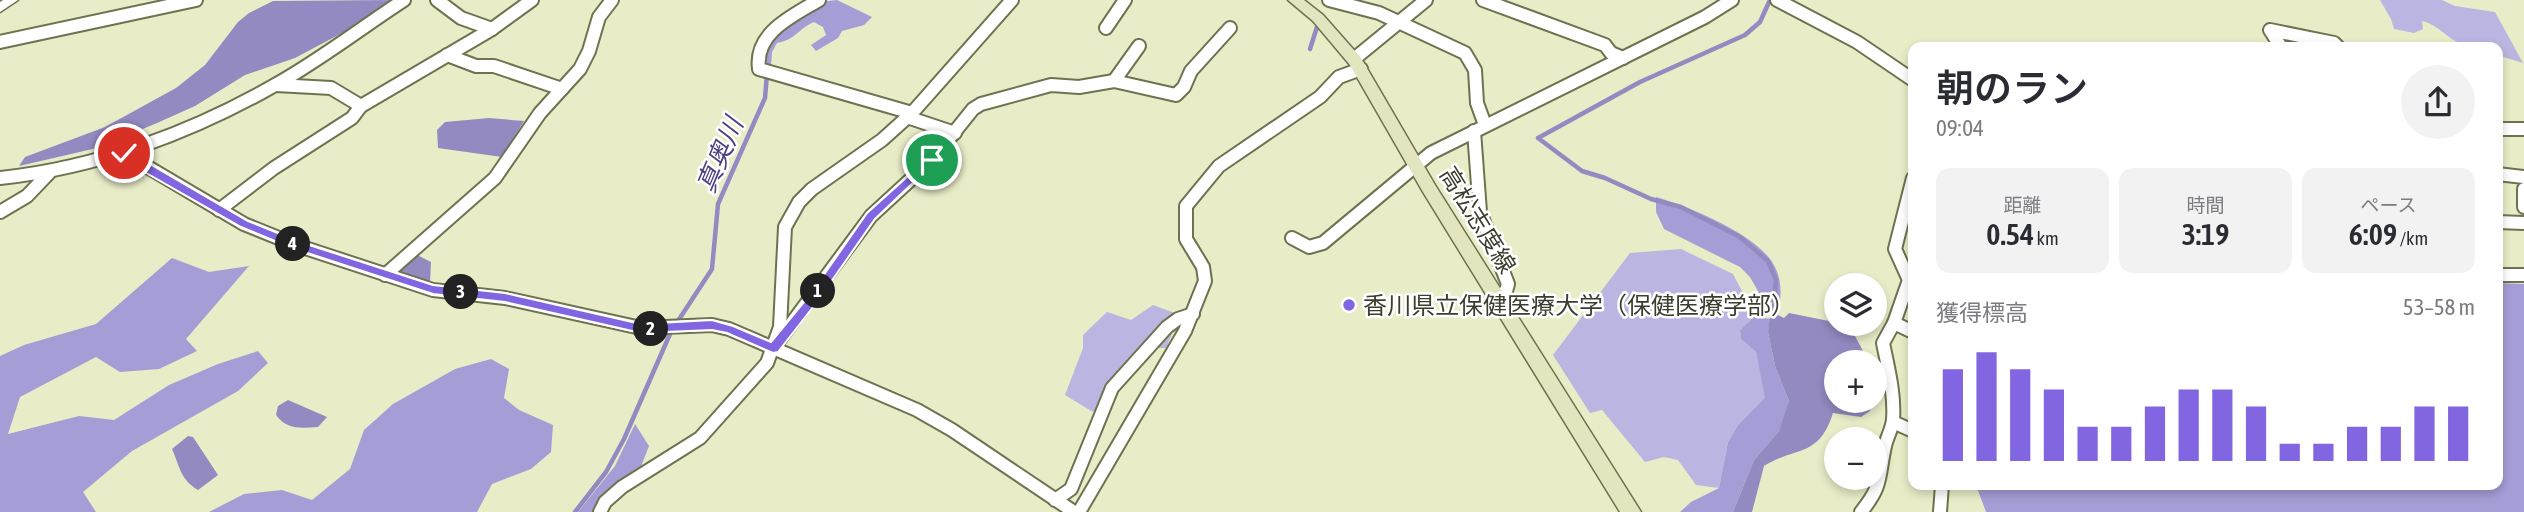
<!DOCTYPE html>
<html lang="ja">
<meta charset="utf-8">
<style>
:root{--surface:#fff;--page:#f2f2f3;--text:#2b2b33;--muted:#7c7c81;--accent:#8265e0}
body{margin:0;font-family:"Asap Condensed","Noto Sans JP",sans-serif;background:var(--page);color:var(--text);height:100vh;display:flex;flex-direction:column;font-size:26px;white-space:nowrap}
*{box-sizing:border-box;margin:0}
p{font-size:23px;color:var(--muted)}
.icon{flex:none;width:38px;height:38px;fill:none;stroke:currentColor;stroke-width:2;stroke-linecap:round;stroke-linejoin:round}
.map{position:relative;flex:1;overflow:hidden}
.drawer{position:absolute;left:1908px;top:42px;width:595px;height:448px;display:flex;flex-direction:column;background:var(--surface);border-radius:14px;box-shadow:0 4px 10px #0003}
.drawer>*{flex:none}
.controls{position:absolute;left:1824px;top:273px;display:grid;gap:14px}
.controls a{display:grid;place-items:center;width:63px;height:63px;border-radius:50%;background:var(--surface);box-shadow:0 4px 10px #0003;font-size:35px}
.pin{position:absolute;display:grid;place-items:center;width:60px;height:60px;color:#fff;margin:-30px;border:4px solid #fff;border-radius:50%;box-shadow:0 2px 7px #0007}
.km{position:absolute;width:35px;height:35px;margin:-18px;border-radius:50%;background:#222;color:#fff;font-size:19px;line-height:35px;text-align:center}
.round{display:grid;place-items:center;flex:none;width:74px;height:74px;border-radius:37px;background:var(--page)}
.overview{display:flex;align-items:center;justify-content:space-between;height:119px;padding:0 28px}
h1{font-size:38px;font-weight:600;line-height:52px}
.figures{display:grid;grid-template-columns:repeat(3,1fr);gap:10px;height:119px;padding:7px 28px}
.figures div{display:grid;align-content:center;border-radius:14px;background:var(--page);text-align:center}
.figures b{font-size:30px;font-weight:600}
.figures small{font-size:19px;font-weight:400}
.figures p{font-size:19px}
.chart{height:196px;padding:14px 28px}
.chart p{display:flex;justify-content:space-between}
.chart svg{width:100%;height:126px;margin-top:7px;stroke:var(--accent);stroke-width:6}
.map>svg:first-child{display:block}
.green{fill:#bbb6e1}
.forest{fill:#a59dd5}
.water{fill:#928ac1}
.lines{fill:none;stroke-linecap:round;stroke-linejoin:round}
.stream{stroke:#928ac1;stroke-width:4.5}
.minor-casing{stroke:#6f7250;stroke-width:16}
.tertiary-casing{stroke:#6f7250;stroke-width:3}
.secondary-casing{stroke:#6f7250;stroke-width:3}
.minor{stroke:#fff;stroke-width:12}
.tertiary{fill:#fff;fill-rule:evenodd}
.secondary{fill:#e3e5bf;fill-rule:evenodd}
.route{fill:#8265e0;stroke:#fff;stroke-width:2}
.poi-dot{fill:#8265e0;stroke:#fff;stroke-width:2.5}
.labels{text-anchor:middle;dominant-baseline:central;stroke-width:5;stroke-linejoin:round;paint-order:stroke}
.street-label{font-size:24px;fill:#3b3d2e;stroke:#fff}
.poi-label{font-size:24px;fill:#3b3d2e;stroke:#fff;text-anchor:start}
.water-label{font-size:26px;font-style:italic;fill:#4e3f83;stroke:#fff}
</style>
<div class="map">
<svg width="2524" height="512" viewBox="0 0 2524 512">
<rect width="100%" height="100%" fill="#e8ecc7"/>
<g class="green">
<path d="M2380,0H2442L2455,6L2495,12L2523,63L2497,55V47C2481,47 2466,48 2452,39C2440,31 2435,24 2422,21L2423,29L2414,33L2394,29L2391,19Z"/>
<path d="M1681,249L1733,274L1755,316L1740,330L1741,339L1756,352L1766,398L1738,425L1728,442L1719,488L1696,485L1678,460L1664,457L1645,462L1602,410L1590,413L1553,355L1630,253Z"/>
<path d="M1153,305L1180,315L1166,348H1155L1093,412L1065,395L1083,348V335L1107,312L1131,320Z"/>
</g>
<g class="forest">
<path d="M837,0L872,17L864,25L842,31L838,38L816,51L811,45L826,35L823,27L814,22C798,29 795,40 777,43L772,52L771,66H762L768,39L820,2Z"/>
<path d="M1656,197C1689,207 1760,235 1775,267C1781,279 1781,290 1780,304L1763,300L1750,277L1740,267L1664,229L1656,212Z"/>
<path d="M172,258L209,272L249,266L186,339L197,351L159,369L120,372L96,357L20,397L8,434L79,416L114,420L169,385L218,364L258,351L268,363L238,391L132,451L83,492L96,512H0V356L24,345L96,324Z"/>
<path d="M2497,283L2524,284V512H1986L1976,485H2497Z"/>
<path d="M1755,316L1770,319L1768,332L1775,366L1789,401L1787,413L1779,431L1754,460L1733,512H1680L1691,502L1719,488L1728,442L1738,425L1765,398L1756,352L1741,339L1740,330Z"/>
<path d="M491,359L509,369L504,398L519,410L553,425L551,452L531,469L492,484L477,512H209L244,494L282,490L312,500L350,469L364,430L393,404L455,369Z"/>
<path d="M635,424L649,446L640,469L597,512H578L615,466Z"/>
</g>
<g class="water">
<path d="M392,0L344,32L295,58L245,75L195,106L157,123L97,148L19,166L25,157L105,127L176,88L205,65L238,22L249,13L273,1Z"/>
<path d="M489,118L524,121L502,157L438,148L437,130L445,122Z"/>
<path d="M415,254L431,262L430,283L396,275V270Z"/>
<path d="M1771,308L1777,309L1778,315L1784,318L1789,313L1844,324L1855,336L1869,362H1836V401H1871L1870,411L1861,417L1833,413C1819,458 1796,446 1764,466L1752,512H1733L1754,460L1779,431L1789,401L1775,366L1768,332Z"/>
<path d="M288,400L327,417L318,427C301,428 287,430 276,415L278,406Z"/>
<path d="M188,436L193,437L218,475L198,490C180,479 180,467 172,449Z"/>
</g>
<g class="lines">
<g class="stream">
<path d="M1769,2L1760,22L1745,35L1640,82L1538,138L1582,171L1605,178L1651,199L1681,207L1740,237L1768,261L1776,280L1774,308"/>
<path d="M1310,49L1317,27"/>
<path d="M676,324L712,269L718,204L765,98L767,74"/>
<path d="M575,512L606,472L624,439L670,334"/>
</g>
<g class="minor-casing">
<g id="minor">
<path d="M819,0C792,16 754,33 759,69L912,113"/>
<path d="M1329,0L1379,13L1465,53L1475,70L1477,103L1485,125"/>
<path d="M1483,0L1605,45L1611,53L1623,58"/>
<path d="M1777,0L1857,42L1913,80"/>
<path d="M1106,28L1125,0"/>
<path d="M492,29L532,0"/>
<path d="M0,42L196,0"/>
<path d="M2281,47L2270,30L2334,43L2338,47"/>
<path d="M447,55L476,66H494L562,89"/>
<path d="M1354,59L1426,0"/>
<path d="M1114,81L1139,46"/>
<path d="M361,106L492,29L461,18L437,0"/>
<path d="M907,117L955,133"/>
<path d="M2497,129H2524"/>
<path d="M1474,131L1480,212L1508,284L1506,291L1497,297"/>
<path d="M124,153L244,224L296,245L433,290L505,298L641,328L712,325L729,329L917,410L952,430L1074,512"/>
<path d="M2497,174L2524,177"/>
<path d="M0,178C96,168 191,133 275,85C320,60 361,28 404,0"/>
<path d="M2524,189V207"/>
<path d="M219,210L274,168L352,118L361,106L331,88L276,85"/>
<path d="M0,212L27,196L49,173"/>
<path d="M2497,222L2524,223"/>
<path d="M1292,238L1309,247L1323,243L1431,153L1705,17L1732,0"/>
<path d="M385,275L495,178L540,113L580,69L589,51L599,17L612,0"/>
<path d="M2497,275H2524"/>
<path d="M1894,323L1913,332"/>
<path d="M777,343L871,216L932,160L973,109L981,104L1051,85L1079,87L1114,81L1176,95L1184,87L1191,71L1230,28"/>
<path d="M1893,422L1913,431"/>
<path d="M1055,500L1071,489L1112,388L1167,327L1178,319L1193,314"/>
<path d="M600,512L605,502L622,487L700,438L767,363L780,327L785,227L799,202L812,189L882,140L912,113L1012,0"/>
<path d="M1079,512L1185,331L1205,281L1203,267L1186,239V206L1219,166L1320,97L1339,77L1361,69"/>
<path d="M1861,512C1883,485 1878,478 1885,446C1887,437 1892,429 1893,420C1895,394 1888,368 1883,343L1894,323L1909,280L1895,249L1913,178"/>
<path d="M1940,512L1942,485"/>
</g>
</g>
<g class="tertiary-casing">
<path id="tertiary" d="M3,0H18L0,12V2Z"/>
</g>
<g class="secondary-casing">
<path id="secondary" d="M1288,0H1304L1323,15L1361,58L1435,185L1641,512H1620L1423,192L1350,65L1313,21Z"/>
</g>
<use href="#minor" class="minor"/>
<use href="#tertiary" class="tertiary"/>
<use href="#secondary" class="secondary"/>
</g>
<path class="route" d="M124,149L248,221L300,242L433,285L505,293L641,324L712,320L733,326L771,342L809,296L867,213L928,158L937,160L875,219L817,302L778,352L773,353L727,333L712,330L641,333L505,302L433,294L292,248L241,227L127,162L119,153Z"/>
<circle class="poi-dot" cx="1349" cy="305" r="7"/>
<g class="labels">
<g class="street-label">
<text transform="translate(1478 220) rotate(58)">高松志度線</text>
</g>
<g class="poi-label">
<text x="1363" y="305">香川県立保健医療大学（保健医療学部）</text>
</g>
<g class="water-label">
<text transform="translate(720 155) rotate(-67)">真奥川</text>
</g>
</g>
</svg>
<div class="controls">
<a><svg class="icon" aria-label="layers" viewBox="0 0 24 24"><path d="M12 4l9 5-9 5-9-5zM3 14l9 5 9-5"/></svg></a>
<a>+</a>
<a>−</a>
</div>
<div class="pin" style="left:932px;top:160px;background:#1e9e55"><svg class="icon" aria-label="arrive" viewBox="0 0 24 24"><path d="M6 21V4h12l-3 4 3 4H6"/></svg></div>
<div class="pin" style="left:124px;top:153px;background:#d93025"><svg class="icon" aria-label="check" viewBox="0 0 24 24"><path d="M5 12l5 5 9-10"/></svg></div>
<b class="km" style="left:818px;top:291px">1</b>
<b class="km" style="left:651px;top:329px">2</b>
<b class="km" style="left:461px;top:292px">3</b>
<b class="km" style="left:293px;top:244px">4</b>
<section class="drawer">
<div class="overview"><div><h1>朝のラン</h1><p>09:04</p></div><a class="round"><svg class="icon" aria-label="share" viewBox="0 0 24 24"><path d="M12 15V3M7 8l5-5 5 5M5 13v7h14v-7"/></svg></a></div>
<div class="figures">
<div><p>距離</p><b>0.54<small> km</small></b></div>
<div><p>時間</p><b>3:19</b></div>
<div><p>ペース</p><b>6:09<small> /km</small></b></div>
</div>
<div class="chart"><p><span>獲得標高</span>53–58 m</p>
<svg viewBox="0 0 160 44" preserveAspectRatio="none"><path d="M5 44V12M15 44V6M25 44V12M35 44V19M45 44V32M55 44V32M65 44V25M75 44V19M85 44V19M95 44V25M105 44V38M115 44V38M125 44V32M135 44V32M145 44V25M155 44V25"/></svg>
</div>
</section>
</div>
